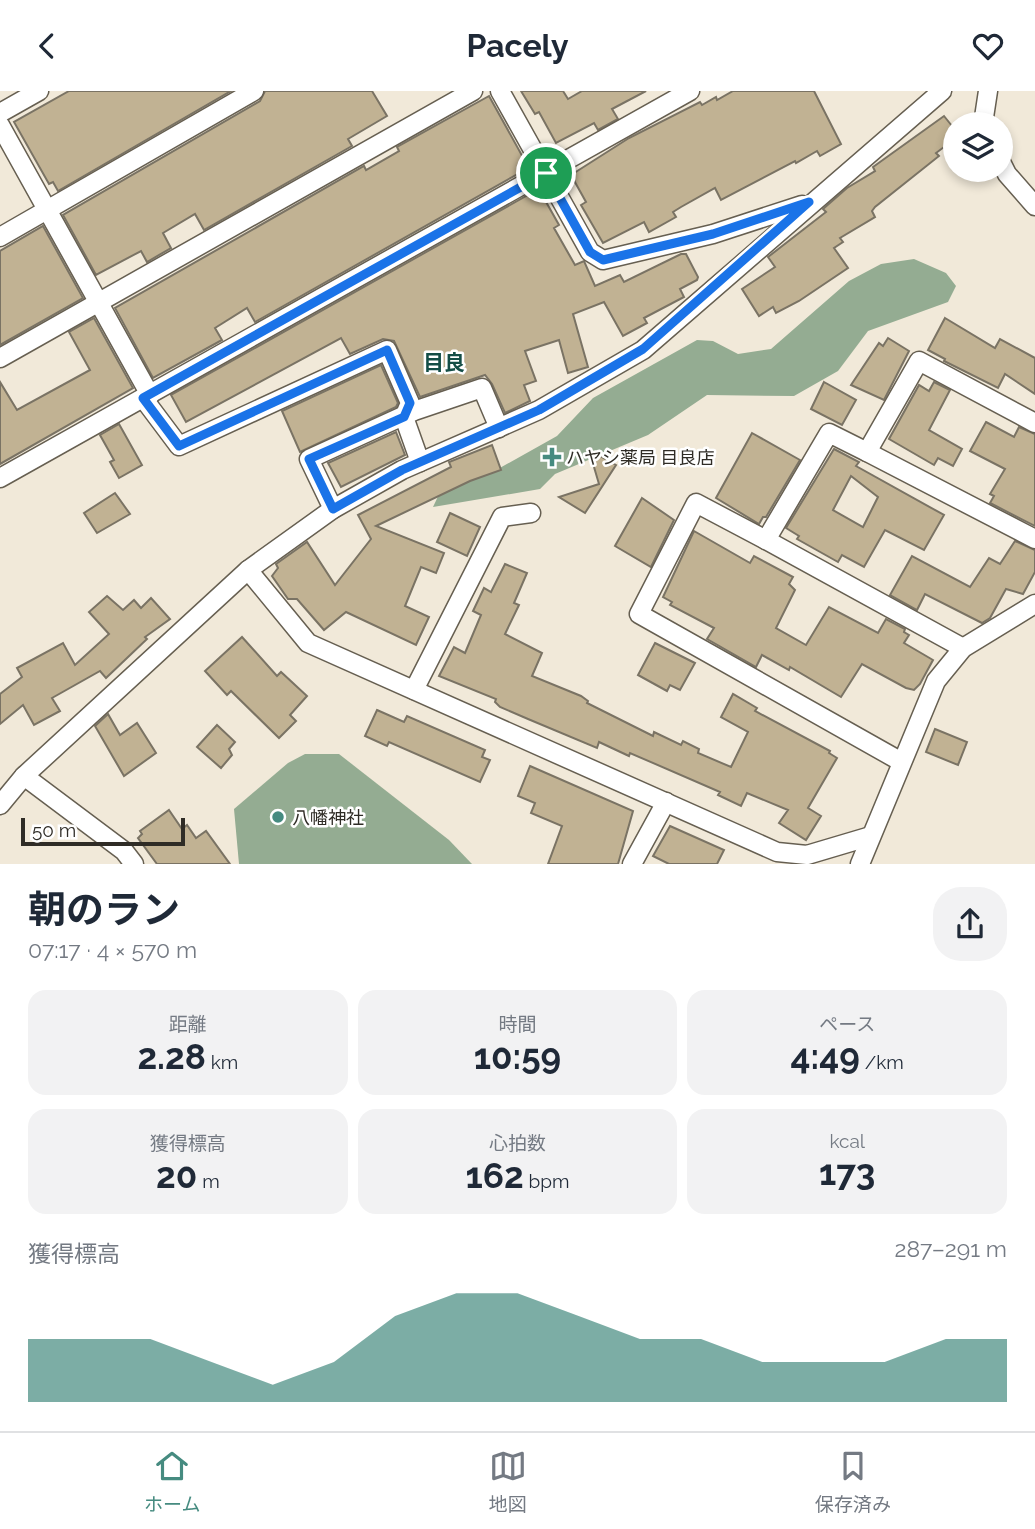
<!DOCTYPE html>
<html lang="ja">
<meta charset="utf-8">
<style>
:root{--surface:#fff;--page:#f2f2f3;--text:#1f2937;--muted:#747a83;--line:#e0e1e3;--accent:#468b80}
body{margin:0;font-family:Raleway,"Noto Sans JP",sans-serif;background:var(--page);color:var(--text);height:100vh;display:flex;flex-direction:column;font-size:26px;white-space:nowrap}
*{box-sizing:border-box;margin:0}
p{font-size:23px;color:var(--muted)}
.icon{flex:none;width:38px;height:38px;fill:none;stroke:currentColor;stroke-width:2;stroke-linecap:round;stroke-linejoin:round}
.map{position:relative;height:773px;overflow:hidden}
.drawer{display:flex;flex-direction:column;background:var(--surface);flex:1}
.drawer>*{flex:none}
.buttons{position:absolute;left:943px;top:21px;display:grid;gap:14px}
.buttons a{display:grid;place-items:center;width:70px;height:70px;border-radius:50%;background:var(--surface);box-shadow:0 4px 10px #0003;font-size:35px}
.scale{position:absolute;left:21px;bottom:18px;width:164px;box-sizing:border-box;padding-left:7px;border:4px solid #2f2c26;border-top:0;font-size:19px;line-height:24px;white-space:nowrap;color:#2f2c26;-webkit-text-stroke:5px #fff;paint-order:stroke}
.pin{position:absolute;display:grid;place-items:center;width:60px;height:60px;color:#fff;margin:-30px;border:4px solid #fff;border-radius:50%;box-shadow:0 2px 7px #0007}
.round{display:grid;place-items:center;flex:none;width:74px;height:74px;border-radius:28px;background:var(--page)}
.overview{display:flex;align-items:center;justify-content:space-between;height:119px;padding:0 28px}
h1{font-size:38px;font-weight:700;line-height:52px}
.figures{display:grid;grid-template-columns:repeat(3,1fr);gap:10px;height:119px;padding:7px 28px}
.figures div{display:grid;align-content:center;border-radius:18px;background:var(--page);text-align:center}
.figures b{font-size:35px;font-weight:700}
.figures small{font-size:19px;font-weight:400}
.figures p{font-size:19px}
.chart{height:196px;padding:14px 28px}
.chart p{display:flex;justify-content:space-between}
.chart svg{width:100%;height:126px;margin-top:7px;fill:var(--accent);opacity:.7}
header{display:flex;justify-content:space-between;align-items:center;height:91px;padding:0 28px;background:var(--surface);font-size:32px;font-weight:700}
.tabs{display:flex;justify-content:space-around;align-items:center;height:98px;border-top:2px solid var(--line);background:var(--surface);font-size:19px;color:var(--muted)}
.tabs a{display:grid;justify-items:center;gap:4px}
.tabs .selected{color:var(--accent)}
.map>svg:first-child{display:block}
.forest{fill:#94ac92}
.building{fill:#c1b293;stroke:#7a7364;stroke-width:2;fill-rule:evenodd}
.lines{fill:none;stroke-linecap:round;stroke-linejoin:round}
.street-casing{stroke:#665f51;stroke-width:21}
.street{stroke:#fff;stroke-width:18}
.route-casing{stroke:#fff;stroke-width:14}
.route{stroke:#1a73e8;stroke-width:9}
.poi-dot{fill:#468b80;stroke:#fff;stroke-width:2.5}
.labels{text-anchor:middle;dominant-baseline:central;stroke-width:5;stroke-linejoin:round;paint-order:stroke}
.poi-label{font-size:18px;fill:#2f2c26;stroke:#fff;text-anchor:start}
.quarter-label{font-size:21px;font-weight:bold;fill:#134d46;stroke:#fff}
</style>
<header><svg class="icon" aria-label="back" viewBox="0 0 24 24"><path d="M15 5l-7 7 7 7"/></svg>Pacely<svg class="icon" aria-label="heart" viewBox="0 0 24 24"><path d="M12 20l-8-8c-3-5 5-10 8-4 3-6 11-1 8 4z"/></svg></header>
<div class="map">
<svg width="1035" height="773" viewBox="0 0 1035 773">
<rect width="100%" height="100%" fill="#f1e9d9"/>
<g class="forest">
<path d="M914,168L946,182L956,195L948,211L868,240L838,280L794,305L707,304L648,344L555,383L540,398L433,416L441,399L489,383L557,345L593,307L697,249L713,250L738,263L771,258L849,190L881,173Z"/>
<path d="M305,663H339L449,749L472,773H239L234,718L288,672Z"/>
</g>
<g class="building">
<path d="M69,0H231L58,100L53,91L49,93L14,31Z"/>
<path d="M265,0H372L387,25L348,48L352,55L204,139L195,123L163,142L171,157L147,171L141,160L96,184L63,124L260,10Z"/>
<path d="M521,0H563L568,8L582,0H646L612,18L618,28L598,39L594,32L556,52L539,21L535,23Z"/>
<path d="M733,0H814L841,53L820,65L817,60L796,72L795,70L721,109L715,97L681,116L673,121L676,126L649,141L644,131L603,152L581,114L586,111L571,84L629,47L700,11L702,14L716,6L717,9Z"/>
<path d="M489,5L525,70L519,73L523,80L255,231L247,217L215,237L222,249L153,287L115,217L364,75L366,79L399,60L397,56Z"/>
<path d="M944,25L956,40V47L936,62L939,65L875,116L872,120L875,126L840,147L843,151L834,157L848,177L799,210L776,222L773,216L759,225L742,198L775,176L768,166L826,121L823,118L847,97L875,80L873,76Z"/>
<path d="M535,100L537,103L541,102L559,134L554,137L575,174L584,170L595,195L620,184L624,191L681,163H686L698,186L697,189L680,198L684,206L644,227L647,232L623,245L604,211L573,223L588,276L568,282L559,249L525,260L536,290L524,294L530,310L505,322L492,293L485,284L420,306L394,250L383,248L350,263L341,247L186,331L171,304Z"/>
<path d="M43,135L83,207L0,254V160Z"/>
<path d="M94,227L133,297L0,373V291L17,319L90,279L69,241Z"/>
<path d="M945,227L995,257L1000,248L1035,267V303L1005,283L998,297L944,270L945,268L928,259Z"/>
<path d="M888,247L909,260L884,309L851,294L879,252L883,255Z"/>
<path d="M381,274L398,312L396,316L300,361L282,320Z"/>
<path d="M824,291L856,309L842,334L811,318Z"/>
<path d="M934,291L950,299L929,339L962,358L953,375L938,367L934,374L889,348L919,294L929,300Z"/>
<path d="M986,331L1014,346L1019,336L1035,343V435L990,412L994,405L990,403L1005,378L970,360Z"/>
<path d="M119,333L142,374L119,387L110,371L114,369L100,344Z"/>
<path d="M396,341L405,364L341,396L328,372Z"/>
<path d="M752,342L800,369L766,426H763L759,433L716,407Z"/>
<path d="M492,354L501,379L470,390L376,435L444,462L436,482L421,476L405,515L429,526L416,554L346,521L324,539L297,508H288L272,485L278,477L276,473L307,451L335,494L371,448L358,424L451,376L449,371Z"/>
<path d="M834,358L859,371L856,375L944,424L924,459L885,439L864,476L842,464L838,471L797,448L799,445L786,437ZM851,385L878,406L863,436L833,419Z"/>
<path d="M589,359L616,374L585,422L559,406L599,393Z"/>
<path d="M115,402L130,423L97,442L84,422Z"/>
<path d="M642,407L674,429L651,476L615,455Z"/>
<path d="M450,422L480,436L467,465L437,451Z"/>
<path d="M694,440L750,472L754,465L793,486L789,493L795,499L776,537L806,554L829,516L878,542L886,528L905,538L904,541L909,544L904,552L933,569L920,593L914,599L906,597L862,573L841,606L790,576L789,579L762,564L756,576L707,548L714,537L670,514L672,511L663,506Z"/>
<path d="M1015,450L1035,459V481L1023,503L1006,498L990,527L982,532L925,503L917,519L890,504L912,465L970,496L989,467L1000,473Z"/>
<path d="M505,473L527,482L514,512L519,514L505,543L542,562L532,585L581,605L588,610L587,612L653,645L654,641L681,654L683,650L699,658L698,662L731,676L748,641L721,626L733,603L757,617L755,620L830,660L829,662L837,667L808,717L821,725L806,749L779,732L788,719L747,702L741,715L718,704L720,701L630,662L629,665L599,651L597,657L528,628L500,616L495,611L496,608L439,585L454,556L465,562L481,524L473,520L484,497L491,501Z"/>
<path d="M107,505L123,519L134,509L141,517L151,507L170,528L145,546L147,548L106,587L100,580L52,607L60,620L34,634L23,614L0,633V603L22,586L17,577L63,552L75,574L109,543L89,521Z"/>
<path d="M242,546L277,585L281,581L307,605L290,624L296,630L279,647L231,600L227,604L205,580Z"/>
<path d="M655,552L695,572L680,599L670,594L667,600L638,584Z"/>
<path d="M377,619L404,631L407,625L485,659L482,666L490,669L480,691L389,651L387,655L365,645Z"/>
<path d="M108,623L120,644L137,632L156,662L124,685L95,635Z"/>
<path d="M217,634L235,651L229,658L232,664L221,677L197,656Z"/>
<path d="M935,638L967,651L958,674L926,661Z"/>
<path d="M530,675L633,720L618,773H548L562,735L531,722L535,712L518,705Z"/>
<path d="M169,719L182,738L187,734L196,747L206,740L230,773H157L138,747L142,743L140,740Z"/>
<path d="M670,735L724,759L717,773H669L653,765Z"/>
</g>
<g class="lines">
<g class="street-casing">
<g id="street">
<path d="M500,0L590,161L603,169L713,143L802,114"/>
<path d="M0,22L39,0"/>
<path d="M983,33L988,0"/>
<path d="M0,34L150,304"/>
<path d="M1001,71L1007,83L1035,115"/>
<path d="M0,146L254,0"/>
<path d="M0,267L473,0"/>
<path d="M143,307L179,355L387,259L410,312L404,326L420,371"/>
<path d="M867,361L1035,448"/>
<path d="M0,387L690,0"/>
<path d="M333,418L309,368L414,320L482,297L499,337"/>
<path d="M766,449L963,557"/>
<path d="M248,479L308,552L777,761L807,764L871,745"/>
<path d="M414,599L502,426L531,422"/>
<path d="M900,670L639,523L696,412L766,449L829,342L867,361L919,270L1035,332"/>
<path d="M24,685L124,760L134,773"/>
<path d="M0,714L24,685L248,479L333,418L402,379L539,319L643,259L942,0"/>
<path d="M632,773L666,711"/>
<path d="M860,773L936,590L963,557L1035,513"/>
</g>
</g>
<use href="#street" class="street"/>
</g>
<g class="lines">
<g class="route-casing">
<path id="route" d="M546,82L590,161L603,169L713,143L809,111L643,258L539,319L402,379L333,418L309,368L404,326L410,312L387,259L179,355L143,307Z"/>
</g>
<use href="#route" class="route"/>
</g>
<g class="poi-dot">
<path d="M548.5 355.5h7v7h7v7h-7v7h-7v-7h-7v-7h7z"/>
<circle cx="278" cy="726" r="7"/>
</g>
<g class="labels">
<g class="poi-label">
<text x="566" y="366">ハヤシ薬局 目良店</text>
<text x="292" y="726">八幡神社</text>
</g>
<g class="quarter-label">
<text x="444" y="271">目良</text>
</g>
</g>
</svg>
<div class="buttons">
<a><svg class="icon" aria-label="layers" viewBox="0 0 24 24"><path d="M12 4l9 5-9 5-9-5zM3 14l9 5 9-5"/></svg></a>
</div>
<div class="scale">50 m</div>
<div class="pin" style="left:546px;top:82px;background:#1e9e55"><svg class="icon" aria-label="arrive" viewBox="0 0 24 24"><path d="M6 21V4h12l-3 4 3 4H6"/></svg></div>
</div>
<section class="drawer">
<div class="overview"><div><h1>朝のラン</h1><p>07:17 · 4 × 570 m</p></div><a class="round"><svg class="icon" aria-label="share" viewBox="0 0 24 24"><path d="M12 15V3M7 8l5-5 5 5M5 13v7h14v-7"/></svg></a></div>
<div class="figures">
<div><p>距離</p><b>2.28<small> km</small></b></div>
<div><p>時間</p><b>10:59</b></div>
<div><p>ペース</p><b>4:49<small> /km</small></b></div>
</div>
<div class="figures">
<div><p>獲得標高</p><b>20<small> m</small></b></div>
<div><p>心拍数</p><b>162<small> bpm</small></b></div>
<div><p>kcal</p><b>173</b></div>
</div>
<div class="chart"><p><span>獲得標高</span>287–291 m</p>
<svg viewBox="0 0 160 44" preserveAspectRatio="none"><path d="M0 44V22L10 22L20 22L30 30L40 38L50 30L60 14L70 6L80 6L90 14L100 22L110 22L120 30L130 30L140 30L150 22L160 22V44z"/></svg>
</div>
</section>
<nav class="tabs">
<a class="selected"><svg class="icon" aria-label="home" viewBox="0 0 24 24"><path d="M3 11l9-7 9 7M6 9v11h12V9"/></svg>ホーム</a>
<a><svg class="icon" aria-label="map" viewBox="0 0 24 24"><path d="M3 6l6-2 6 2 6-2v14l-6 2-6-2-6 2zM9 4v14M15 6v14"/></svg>地図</a>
<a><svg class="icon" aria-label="saved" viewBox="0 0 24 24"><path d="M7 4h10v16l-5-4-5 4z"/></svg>保存済み</a>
</nav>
